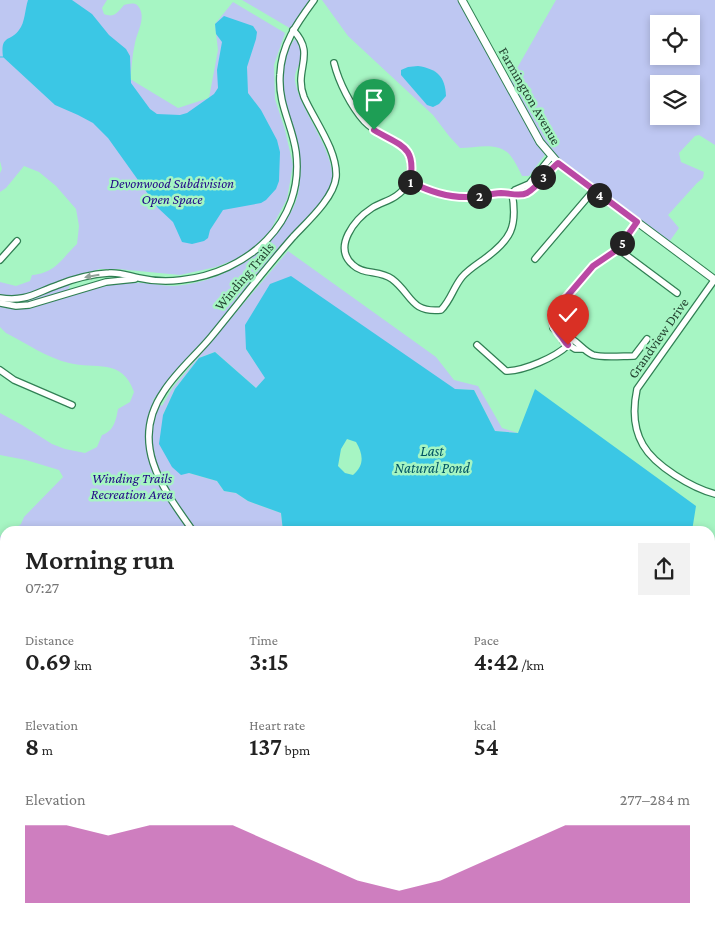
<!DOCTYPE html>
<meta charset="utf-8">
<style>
:root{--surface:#fff;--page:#f2f2f2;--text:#222;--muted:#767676;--accent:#ba48a4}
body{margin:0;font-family:"Crimson Pro",serif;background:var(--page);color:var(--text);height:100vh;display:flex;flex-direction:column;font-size:19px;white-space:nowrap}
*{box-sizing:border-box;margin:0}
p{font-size:16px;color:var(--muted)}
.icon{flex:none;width:28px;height:28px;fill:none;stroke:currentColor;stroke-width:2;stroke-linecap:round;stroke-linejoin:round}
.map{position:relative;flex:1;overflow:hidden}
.drawer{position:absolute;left:0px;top:526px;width:715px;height:406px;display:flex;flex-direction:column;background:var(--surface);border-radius:15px 15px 0 0;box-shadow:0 2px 8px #0003}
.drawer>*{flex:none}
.tools{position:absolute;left:650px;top:15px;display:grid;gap:10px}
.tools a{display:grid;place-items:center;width:50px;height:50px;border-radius:0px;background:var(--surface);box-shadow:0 2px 8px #0003;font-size:25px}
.pin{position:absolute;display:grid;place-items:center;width:42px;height:42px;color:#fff;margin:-51px -21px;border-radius:50% 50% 50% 0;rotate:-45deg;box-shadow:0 0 5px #0007}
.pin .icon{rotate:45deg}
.km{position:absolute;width:25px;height:25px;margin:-12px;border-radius:50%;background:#222;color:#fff;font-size:14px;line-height:25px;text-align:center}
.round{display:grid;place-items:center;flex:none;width:52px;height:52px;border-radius:0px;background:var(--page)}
.summary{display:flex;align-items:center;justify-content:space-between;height:85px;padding:0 25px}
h1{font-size:28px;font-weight:600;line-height:38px}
.figures{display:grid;grid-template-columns:repeat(3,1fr);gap:8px;height:85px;padding:5px 25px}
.figures div{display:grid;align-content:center}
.figures b{font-size:25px;font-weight:600}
.figures small{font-size:14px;font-weight:400}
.figures p{font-size:14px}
.chart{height:140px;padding:10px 25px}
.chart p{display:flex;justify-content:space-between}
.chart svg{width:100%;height:90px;margin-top:5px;fill:var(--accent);opacity:.7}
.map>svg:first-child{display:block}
.green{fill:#bec7f2;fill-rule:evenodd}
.water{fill:#3bc7e5;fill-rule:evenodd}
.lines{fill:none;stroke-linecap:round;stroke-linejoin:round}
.stream{stroke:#3bc7e5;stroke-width:1}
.minor-casing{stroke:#318054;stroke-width:8}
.major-casing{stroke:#318054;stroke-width:9}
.minor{stroke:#fff;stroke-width:5.5}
.major{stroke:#fff;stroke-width:7}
.oneway{fill:#91a198}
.route-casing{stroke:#fff;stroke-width:10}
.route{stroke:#ba48a4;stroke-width:6}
.labels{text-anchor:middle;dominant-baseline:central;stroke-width:5;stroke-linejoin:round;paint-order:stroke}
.street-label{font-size:14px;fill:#234330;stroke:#a6f5c3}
.park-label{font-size:14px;font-style:italic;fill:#220787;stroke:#a6f5c3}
.water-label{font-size:15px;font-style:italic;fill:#005464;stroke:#a6f5c3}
</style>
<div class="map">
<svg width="715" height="932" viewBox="0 0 715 932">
<rect width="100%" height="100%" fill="#a6f5c3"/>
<g class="green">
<path d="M0,0H107L102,8L104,14C114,18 117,13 124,5C128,4 135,2 138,6C147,17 137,32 135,43C132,55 132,67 130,79L178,108L209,98L218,50L215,24L233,2L285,33L274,65L275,99L285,130L293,165L287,199L270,231L254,247L236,259L216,267L180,275L118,269H100L73,276L66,297C88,291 110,283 133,283C146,282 160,286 174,286C225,282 272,253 294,206C303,186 301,156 296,135C293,124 286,114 284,103C281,83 281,53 296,38C311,61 293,64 295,81C300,113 345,162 329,192C325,199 318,206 313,213L153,400L162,406L173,387L288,251L436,357L454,380L478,386L502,428L518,433L495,431L474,390L455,389L246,349L266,378L256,388L215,352L199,358L175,389L163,415L189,473L217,481L224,491L236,493L248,501L281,513L283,531H12L21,524L24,517L63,477L59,470L26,460L0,455V413L22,425L52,444L65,449L85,453L97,447L102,435C114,431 116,420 118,409L130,402L134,392C122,357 95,370 69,363C47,358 26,343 6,333L0,327V282L16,286L30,281L32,275C56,273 61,259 77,244L79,226L76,209L56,186L39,172L24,166L6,188L0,192V173L2,169L0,161Z"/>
<path d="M242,0H314L293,30Z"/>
<path d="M322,0H462L508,84L556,0H715V145L699,135L695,136L679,153L681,162L704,172L703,178L697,183L668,215L679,228L667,245L547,152L529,176H522C519,170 515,161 510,155C498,141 476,148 460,148L449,136L433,115L348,36ZM659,24H691V56H659ZM659,84H691V116H659Z"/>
<path d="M0,536H5V928H121L119,932H0Z"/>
<path d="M160,928H231L233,930L232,932H157Z"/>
<path d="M250,928H316L314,932H248Z"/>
</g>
<g class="water">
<path d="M28,0H72L92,14L109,35L126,49L130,56L131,83L150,109L157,114L180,115L187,113L214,94L218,88L217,70L222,42L216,34L215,24L224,16L253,26L257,32L256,39L247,67L248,93L261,110L277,140L280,152L279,181L276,189L266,200L261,203L223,210L210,230L208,238L204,241L192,244L182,242L173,222L158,208L108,138L93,123L78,115L55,105L3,57C0,34 11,42 19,30C25,23 25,9 28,0Z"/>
<path d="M418,66C437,69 445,76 446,96L439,104L433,107L427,105L401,75V70L408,67Z"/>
<path d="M291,276L455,389L474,390L495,431L518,433L535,389L696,506L692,531H283L281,513L248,501L236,493L224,491L217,481L189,473L181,475L172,467L159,444L163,415L175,389L199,358L215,352L256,388L265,378L246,349L245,325L270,284ZM347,439L356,442C363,454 365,465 353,475L345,473L338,466L341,449Z"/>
</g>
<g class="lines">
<path class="stream" d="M0,57H3"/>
<g class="minor-casing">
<g id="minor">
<path d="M334,63C339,83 351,106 364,121C388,146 419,137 409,182"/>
<path d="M512,193C518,227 511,240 483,260C476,265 468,270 462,277C453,288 451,300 441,310C410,313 412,294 392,279C380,270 363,275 353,265C332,247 355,219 372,208C380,203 389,201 396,196C402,192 406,187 409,182C428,191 448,198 469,197C480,196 490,194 500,193C510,193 519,197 527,193C539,186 547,172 558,163"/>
<path d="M512,193L515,190L529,184L551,157"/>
<path d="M618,249L677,293"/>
<path d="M535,259L593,191"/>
<path d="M0,260L17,241"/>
<path d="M715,279L637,389C633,408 633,428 643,445C655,466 692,488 715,494"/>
<path d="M0,298C26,302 35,293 58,285C73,279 93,274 109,273C120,272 129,276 139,278C152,281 167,282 181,280C247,273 305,223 296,152C292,124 278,105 280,75C281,45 297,23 314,0"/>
<path d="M0,303L16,306L29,305L106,282L135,279"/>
<path d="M562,336C576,337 581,350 593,355C602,358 623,356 634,356L647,339"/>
<path d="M477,345L506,371C524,371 556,357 568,345"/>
<path d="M583,349H575L563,341L562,336L553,328L552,315L593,266L618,249L637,222"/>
<path d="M0,370L14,380L72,405"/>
<path d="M193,531C163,489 128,443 164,391C177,371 196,355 211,337C238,304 264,270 293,237C307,222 334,198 336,177C338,151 314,120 304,97C293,69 317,55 293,30"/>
<path d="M710,911L715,894"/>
<path d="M704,932L705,928"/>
</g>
</g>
<g class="major-casing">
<path id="major" d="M462,0L540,142L558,163L715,280"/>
</g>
<use href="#minor" class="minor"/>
<use href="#major" class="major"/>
</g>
<defs><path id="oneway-solid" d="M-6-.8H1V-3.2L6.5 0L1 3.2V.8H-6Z" transform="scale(1.25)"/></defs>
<use class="oneway" href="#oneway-solid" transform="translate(92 276) rotate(170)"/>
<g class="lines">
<g class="route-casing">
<path id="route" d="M374,130C400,146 417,145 410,182C429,191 448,198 470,197C480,196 490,194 501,193C510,193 519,197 527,193C539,186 547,172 558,163L637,222L618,249L593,266L552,314C553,325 554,327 560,335C563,338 564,342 568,345"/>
</g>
<use href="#route" class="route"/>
</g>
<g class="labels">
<g class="street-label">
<text transform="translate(530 96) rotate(60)">Farmington Avenue</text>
<text transform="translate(244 276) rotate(-50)">Winding Trails</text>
<text transform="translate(658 338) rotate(-55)">Grandview Drive</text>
</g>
<g class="park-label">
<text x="172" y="183">Devonwood Subdivision<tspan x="172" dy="16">Open Space</tspan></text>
<text x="132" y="478">Winding Trails<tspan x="132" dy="16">Recreation Area</tspan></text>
</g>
<g class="water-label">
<text x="432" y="451">Last<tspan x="432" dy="17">Natural Pond</tspan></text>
</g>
</g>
</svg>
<div class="tools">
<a><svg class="icon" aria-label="locate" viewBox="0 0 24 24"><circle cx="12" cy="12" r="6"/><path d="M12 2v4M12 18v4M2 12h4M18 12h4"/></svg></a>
<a><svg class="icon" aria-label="layers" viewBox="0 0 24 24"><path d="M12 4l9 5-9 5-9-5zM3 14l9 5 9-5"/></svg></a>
</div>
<div class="pin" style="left:374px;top:130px;background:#1e9e55"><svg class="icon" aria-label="arrive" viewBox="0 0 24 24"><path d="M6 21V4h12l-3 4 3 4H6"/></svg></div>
<div class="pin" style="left:568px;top:345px;background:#d93025"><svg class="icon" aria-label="check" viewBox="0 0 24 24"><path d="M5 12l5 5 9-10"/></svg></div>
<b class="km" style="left:410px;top:182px">1</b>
<b class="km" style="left:479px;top:196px">2</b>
<b class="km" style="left:543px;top:177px">3</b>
<b class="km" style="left:599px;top:195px">4</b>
<b class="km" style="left:622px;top:243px">5</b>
<section class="drawer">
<div class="summary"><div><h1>Morning run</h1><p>07:27</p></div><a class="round"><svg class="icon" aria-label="share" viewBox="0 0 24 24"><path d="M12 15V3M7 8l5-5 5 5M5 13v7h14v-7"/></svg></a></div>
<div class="figures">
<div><p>Distance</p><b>0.69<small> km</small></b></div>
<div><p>Time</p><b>3:15</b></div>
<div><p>Pace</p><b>4:42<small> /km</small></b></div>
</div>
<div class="figures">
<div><p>Elevation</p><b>8<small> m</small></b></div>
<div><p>Heart rate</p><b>137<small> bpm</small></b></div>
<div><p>kcal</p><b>54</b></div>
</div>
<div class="chart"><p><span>Elevation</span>277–284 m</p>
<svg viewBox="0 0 160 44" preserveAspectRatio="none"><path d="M0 44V6L10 6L20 11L30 6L40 6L50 6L60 15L70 24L80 33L90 38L100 33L110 24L120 15L130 6L140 6L150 6L160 6V44z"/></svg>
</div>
</section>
</div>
